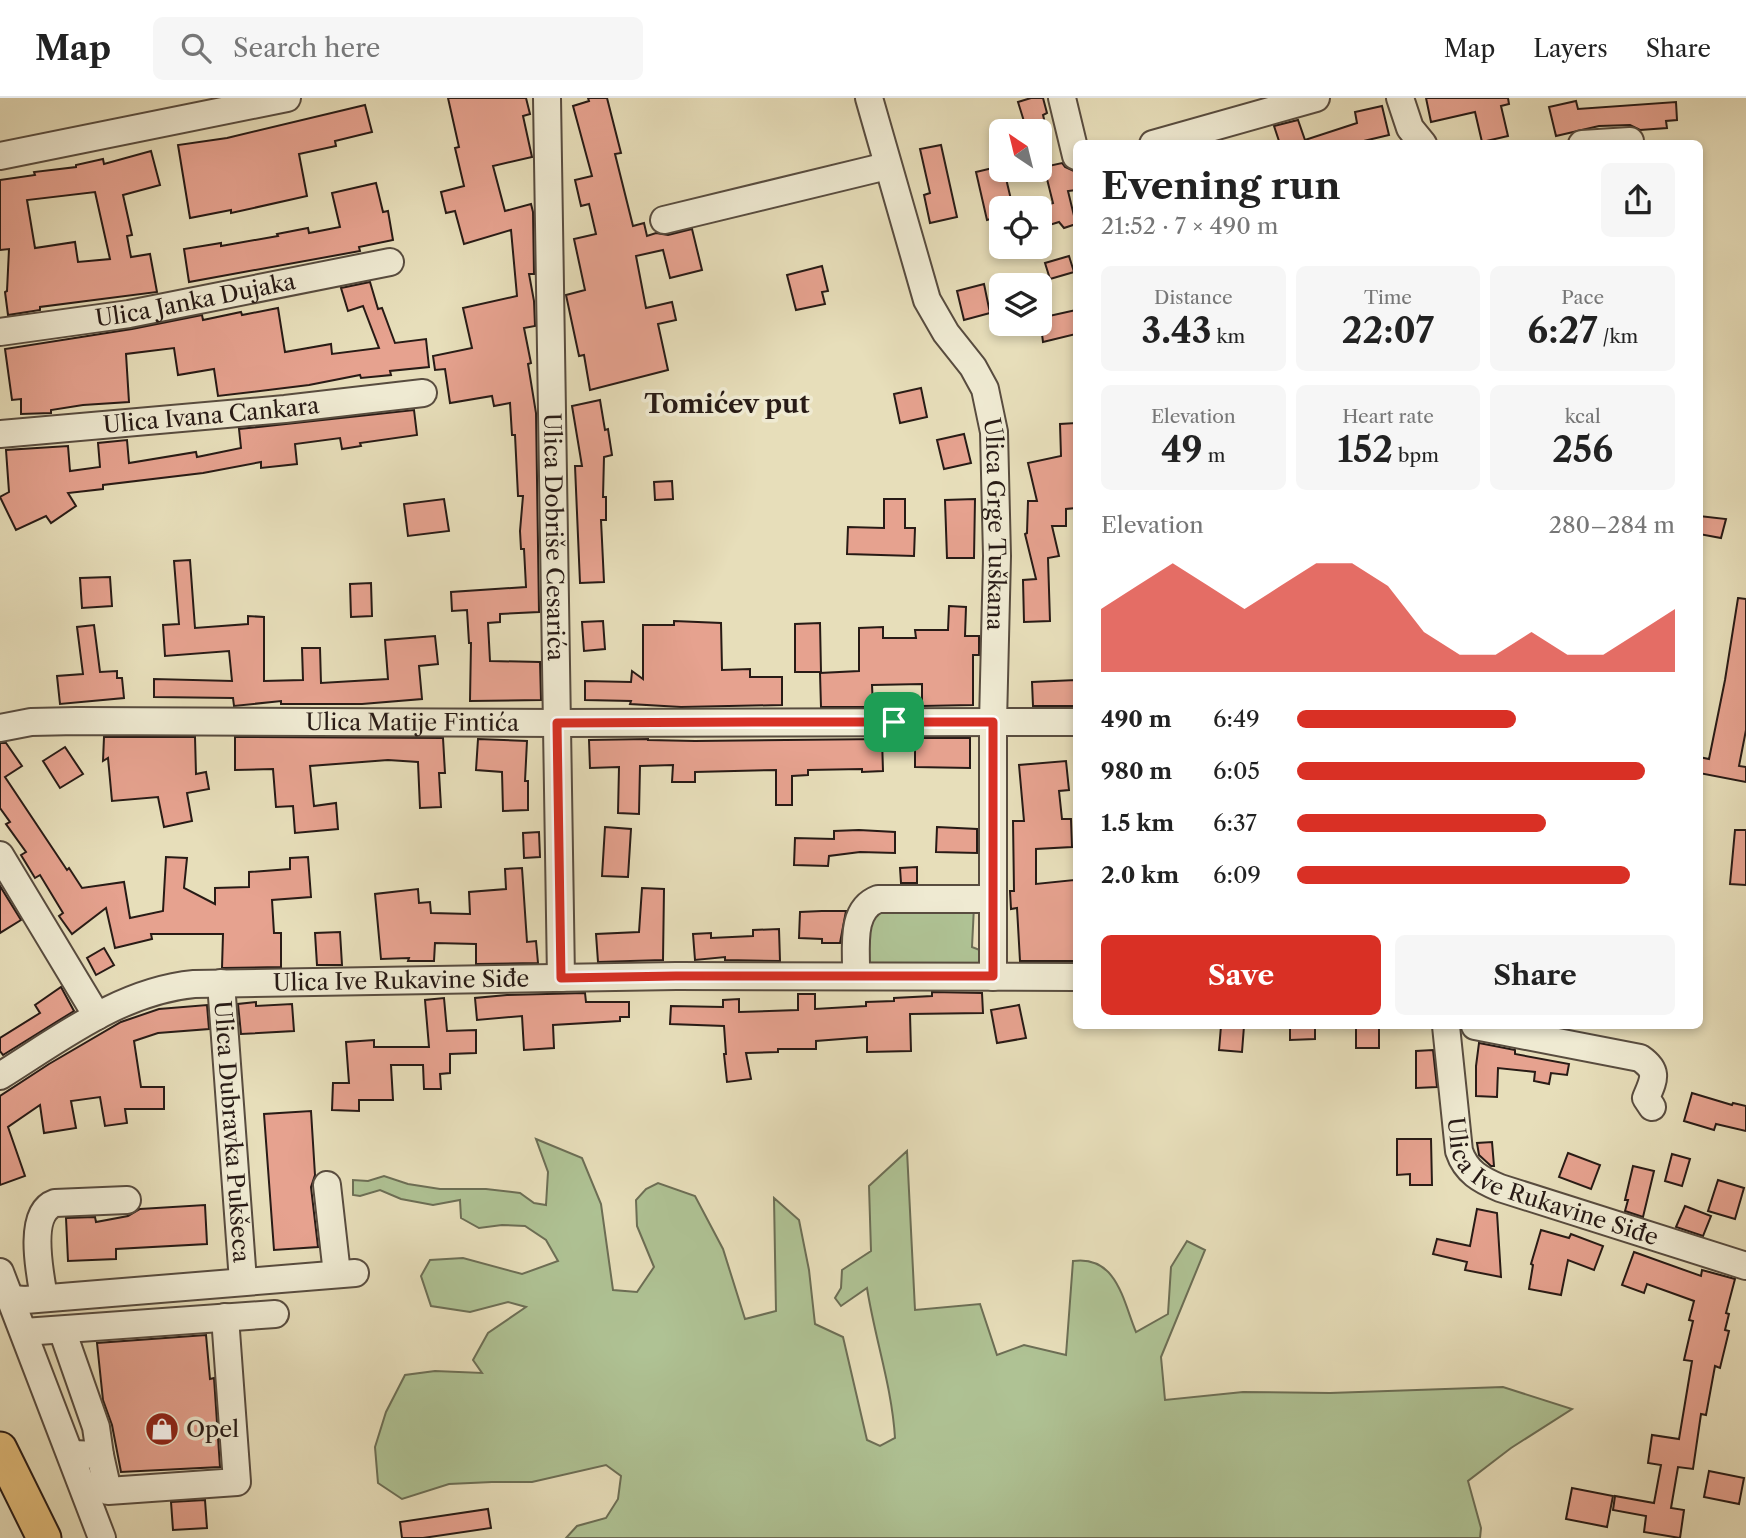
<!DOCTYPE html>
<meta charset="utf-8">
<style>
:root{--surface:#fff;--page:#f6f6f6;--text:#222;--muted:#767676;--line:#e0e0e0;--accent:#d93025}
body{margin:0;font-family:"Libre Caslon Text",serif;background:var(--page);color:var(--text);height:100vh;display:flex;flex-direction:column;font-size:26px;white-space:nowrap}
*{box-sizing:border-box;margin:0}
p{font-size:23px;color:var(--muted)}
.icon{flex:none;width:38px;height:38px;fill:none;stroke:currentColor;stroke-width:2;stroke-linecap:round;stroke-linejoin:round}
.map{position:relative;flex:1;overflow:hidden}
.sheet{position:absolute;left:1073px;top:42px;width:630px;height:889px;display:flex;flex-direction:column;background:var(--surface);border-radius:10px;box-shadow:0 4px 10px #0003}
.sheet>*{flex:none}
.needle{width:46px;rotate:325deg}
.fabs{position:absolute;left:989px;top:21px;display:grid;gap:14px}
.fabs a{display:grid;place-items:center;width:63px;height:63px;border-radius:10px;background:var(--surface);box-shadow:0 4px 10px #0003;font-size:35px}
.pin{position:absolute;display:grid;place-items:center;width:60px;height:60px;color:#fff;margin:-30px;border-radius:14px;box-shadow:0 4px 10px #0006}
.round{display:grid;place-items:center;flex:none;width:74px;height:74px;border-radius:10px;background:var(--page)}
.summary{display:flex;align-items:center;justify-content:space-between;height:119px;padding:0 28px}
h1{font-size:38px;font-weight:700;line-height:52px}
.figures{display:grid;grid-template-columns:repeat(3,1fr);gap:10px;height:119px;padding:7px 28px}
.figures div{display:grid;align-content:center;border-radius:10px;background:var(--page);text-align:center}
.figures b{font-size:35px;font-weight:700}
.figures small{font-size:19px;font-weight:400}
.figures p{font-size:19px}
.chart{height:196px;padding:14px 28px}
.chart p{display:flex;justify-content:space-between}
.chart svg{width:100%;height:126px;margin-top:7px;fill:var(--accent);opacity:.7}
.primary-button{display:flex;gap:14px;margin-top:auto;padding:14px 28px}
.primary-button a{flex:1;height:80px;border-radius:10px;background:var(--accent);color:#fff;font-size:28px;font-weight:700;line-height:80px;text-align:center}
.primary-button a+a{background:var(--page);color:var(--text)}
ul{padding:0 28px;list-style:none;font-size:23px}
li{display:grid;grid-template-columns:112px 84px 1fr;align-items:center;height:52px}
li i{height:18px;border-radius:9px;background:var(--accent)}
header{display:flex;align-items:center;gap:42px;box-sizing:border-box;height:98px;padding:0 35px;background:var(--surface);border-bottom:2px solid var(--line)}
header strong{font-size:33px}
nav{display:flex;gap:38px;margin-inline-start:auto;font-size:24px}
.search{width:490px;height:63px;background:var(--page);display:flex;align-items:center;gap:18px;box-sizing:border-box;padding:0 24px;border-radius:10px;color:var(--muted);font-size:26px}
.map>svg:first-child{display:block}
.green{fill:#afc294;stroke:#6c6e55;stroke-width:2}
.building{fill:#e6a28f;stroke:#281b16;stroke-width:2;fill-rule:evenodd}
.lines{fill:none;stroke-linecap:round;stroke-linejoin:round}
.minor-casing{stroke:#584c3f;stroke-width:30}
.major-casing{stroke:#281b16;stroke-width:37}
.minor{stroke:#efead2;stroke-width:26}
.major{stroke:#e4bf7d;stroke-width:33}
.route-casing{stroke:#fff;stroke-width:14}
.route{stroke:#d93025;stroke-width:9}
.labels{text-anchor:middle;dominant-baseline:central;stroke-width:7;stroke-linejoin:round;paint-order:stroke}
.street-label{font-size:23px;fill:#281b16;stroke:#efead2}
.poi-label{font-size:23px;fill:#281b16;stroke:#efead2;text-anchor:start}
.quarter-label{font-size:26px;font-weight:bold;fill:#281b16;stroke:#efead2}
</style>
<header>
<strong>Map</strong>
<div class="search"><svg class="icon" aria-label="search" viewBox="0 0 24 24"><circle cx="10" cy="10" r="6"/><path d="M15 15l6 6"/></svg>Search here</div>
<nav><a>Map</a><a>Layers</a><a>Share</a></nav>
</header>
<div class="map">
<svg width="1746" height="1440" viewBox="0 0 1746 1440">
<rect width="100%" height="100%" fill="#e7deba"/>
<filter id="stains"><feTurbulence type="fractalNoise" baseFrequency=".00286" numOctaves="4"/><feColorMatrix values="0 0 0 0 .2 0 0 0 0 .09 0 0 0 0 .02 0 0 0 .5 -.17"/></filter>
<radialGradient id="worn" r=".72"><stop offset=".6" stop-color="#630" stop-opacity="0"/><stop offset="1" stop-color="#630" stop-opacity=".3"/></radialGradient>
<g class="green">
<path d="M974,808L972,849L985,854L982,867L868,870L866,829L878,812Z"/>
<path d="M536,1041L582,1060L601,1106L613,1192L637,1194L654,1169L637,1128L636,1102L646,1091L658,1085L695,1098L723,1151L745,1221L776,1213L774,1100L799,1122L809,1172L815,1226L843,1239L867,1342L880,1348L895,1340C892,1289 875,1241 867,1190L841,1208L835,1200L841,1190L842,1172L871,1153L869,1088L907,1053L915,1212L980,1206L997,1257L1024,1247L1066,1257L1073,1163C1117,1157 1123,1203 1136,1234L1168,1216L1171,1169L1187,1143L1205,1152L1161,1259L1165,1302L1243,1294L1330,1295L1503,1289L1572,1311L1511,1350L1468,1383L1481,1430L1480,1440H566L577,1428L606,1420L618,1401L621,1378L606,1367L532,1384H492L449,1386L402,1401L378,1385L375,1349L386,1314L405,1277L435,1273L482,1275L473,1262L488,1235L526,1209L508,1204L470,1214L431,1208L421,1178L430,1162L463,1160L522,1176L558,1163L546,1142L525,1128L502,1127L479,1130L461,1120L460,1102L433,1107L401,1101L380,1092L360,1098L353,1097V1082L368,1083L384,1078L408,1086L440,1091H486L520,1095L534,1105L546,1107L548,1074Z"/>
</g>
<g class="building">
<path d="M448,0H526L530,16L523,18L532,59L493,68L505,113L531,106L533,114L534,176H529L534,203L535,228L524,230L531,265L528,266L536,315L539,514L500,516V524L488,525L490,563L540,564L541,602L470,603L471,545H469L467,512L452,513L451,494L526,489L524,451H521L520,433L523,398H518L515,337H512L510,305L494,308L492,298L450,305L445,271L435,272L433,258L472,250L463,210L517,198L511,132L464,146L455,113L446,115L441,94L464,88L455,50L459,49Z"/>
<path d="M588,0H607L621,55L615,56L633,128L644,125L647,138L656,135L668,137L692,131L702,172L670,180L663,152L636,158L646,210L672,204L676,222L658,226L668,272L590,292L584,257L579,258L566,197L585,192L574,141L596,136L589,106L581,108L575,82L592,78L573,8L589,3Z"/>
<path d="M1031,0H1043L1047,15L1043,17L1047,33H1027L1018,4Z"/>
<path d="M1426,0H1508L1509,6L1501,8L1508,38L1482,44L1475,14L1431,24Z"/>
<path d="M1576,3L1578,11L1676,4L1677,22L1666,23L1667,30L1640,32L1630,27L1599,28L1556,38L1549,9Z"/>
<path d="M365,7L372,34L335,43L336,48L299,56L307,98L231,115V112L190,120L178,47L227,40Z"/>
<path d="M1382,8L1389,37L1351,46H1280L1274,28L1298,22L1305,42L1357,25L1355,14Z"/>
<path d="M941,47L957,119L930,125L924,97L930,95L920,51Z"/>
<path d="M151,53L160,87L123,97L132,137L127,138L131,159L150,156L157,194L40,209V212L8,217L5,194L7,193L9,151L0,152V82L35,77L34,74L76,69V67L103,61L104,66ZM95,94L110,161L78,164L75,144L35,150L27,102Z"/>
<path d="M1062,65L1065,69L1074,73L1076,85V92L1068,93L1076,126L1064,130L1059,124L1040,130V109L1053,105L1044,69Z"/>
<path d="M1001,68V72H1004L1013,110H1001V118L987,122L976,74Z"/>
<path d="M376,85L383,114L388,113L393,142L359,149L360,153L189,184L184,151L221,145V148L278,138L277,136L308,130L309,135L340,129L332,95Z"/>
<path d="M1069,158L1074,174L1050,181L1045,165Z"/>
<path d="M822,168L828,193L822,194L825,206L796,212L787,177Z"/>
<path d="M370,184L378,211L382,210L395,245L426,241L429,269L390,273L391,277L361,280L360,277L309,287L218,298L214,271L178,277L174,250L126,256L129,304L83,307L51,312V315L21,316V301L12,302L5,251L132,231L202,217L203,222L241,214L242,217L278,210L285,254L331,246L332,256L379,250L363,208L348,213L341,190Z"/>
<path d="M984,186L990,215L964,222L957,193Z"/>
<path d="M1076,212V236L1043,244L1040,220Z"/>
<path d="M921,290L927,319L900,325L894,296Z"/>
<path d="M600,302L605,332L608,331L612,357L604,359L603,399H606V422H601L604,484L580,485L575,368H582L572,308Z"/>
<path d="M414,312L417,337L360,345L361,348L342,351L340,340L295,346L297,366L261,370V364L203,375L103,387V391L68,395L76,408L51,425L46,418L16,432L0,399L9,394L6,352L68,348L70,373L100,369L98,345L127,342L129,365L196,354L197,359L241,350L239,331Z"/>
<path d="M1076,325V410L1066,411V428H1052L1059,458L1048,460L1050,523L1024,524L1023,482L1036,481L1025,436L1027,435L1028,403H1037L1028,365L1061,358L1060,326Z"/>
<path d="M964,336L971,365L944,371L937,342Z"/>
<path d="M672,383L673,401L655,402L654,384Z"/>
<path d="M444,401L449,433L408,438L404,406Z"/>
<path d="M884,401H905V430H915L914,458L847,456L848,429L884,430Z"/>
<path d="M975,401L974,460H947L945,402Z"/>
<path d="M1699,418L1726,421L1721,440L1699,436Z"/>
<path d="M190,462L195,530L248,526V518L264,519V583L303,582L302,550H320L321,585L388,581L385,542L435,538L438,566L419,568L422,601L362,606H281V603L234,608L233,600L154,599V581L232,583L229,553L165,558L163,527L179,526L174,463Z"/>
<path d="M110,479L112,508L82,510L80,480Z"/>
<path d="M371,485L372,518L351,519L350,486Z"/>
<path d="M1738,500L1746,501V632L1739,668L1746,669V684L1699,675V659L1709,661L1725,582Z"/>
<path d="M949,508L966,509L965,538H979V557H973V607L922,608V586L872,587L873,609H821L820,575L859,573V530L883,529V540H916L915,532H948Z"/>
<path d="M603,523L605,551L584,553L582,524Z"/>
<path d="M674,523L721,525L722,572L750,571V579H782V607L681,609L630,606L631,603L585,602V583L631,584L632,573L643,581V527H674Z"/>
<path d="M820,525L821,574H795V526Z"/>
<path d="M94,527L100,574L117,573V580H122L124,600L60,606L57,578L83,576L77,529Z"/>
<path d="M1076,582V608H1033L1032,584Z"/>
<path d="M104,639H195L196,676L206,674L209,691L187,695L192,723L164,729L158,699L112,703L108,660L103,663Z"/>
<path d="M235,639L443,640L445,675H439L441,709L420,710L418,664L388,662L310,668L314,708L336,705L338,731L295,735L293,708L276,709L273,671L235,672Z"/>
<path d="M915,640H970V670L915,669Z"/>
<path d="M478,641L527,643L525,683H528V712L503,713L502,674L476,672Z"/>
<path d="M648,641V642L695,643L882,641L883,673L862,674V671L808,672V677L792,678V707H776V672L695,674V684H672L673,667L640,668L639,716L618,715L619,669L590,670L589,642Z"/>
<path d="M0,645H6L22,668L5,679L67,772L69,770L82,790L124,784L130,820L163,813L166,759L187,760L184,790L215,806V790L249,789V774L290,771V760L308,759L311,799L272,802L274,835H281V869L222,870L223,836H151L152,841L115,850L106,810L72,836L59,818L63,815L40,777L35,780L21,757L26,754L6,726L10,724L0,710Z"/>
<path d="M65,649L83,676L60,690L43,663Z"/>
<path d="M1066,663L1069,692L1059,693L1062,721H1071L1072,749L1036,751V786L1074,782L1076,805V863H1020L1017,810L1011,811L1010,793H1014L1013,723H1024L1019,667Z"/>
<path d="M605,729L631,731L628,779L602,778Z"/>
<path d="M937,729L977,731V755L936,754Z"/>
<path d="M859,732L895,734V755L860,754L829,758L828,768L794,767L795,740L834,741V733Z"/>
<path d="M1735,732H1746V787L1730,786Z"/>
<path d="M539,734L540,759L524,760L523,735Z"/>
<path d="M917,769V785H901L900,770Z"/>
<path d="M522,770L527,844L536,843L538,865L476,866V846L435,845L434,863H408L409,860L381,861L375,796L418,791L419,805L430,804L431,815L470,816L469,794L506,791L505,771Z"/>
<path d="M0,788L21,822L0,835Z"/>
<path d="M642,790L664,791L663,862L598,864L596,836L639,834Z"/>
<path d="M822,813H846L840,845H822V841L799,840L800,814Z"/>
<path d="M779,831L780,863L725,862V859L695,862L693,836L711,835V840L753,838V832Z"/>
<path d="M340,834L342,867H317L315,835Z"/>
<path d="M104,850L114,867L96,877L87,860Z"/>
<path d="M61,889L74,913L3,957L0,953V940L40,915L35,907Z"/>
<path d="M932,894L982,895L983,915L910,916L911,953L867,954V939L816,943V951H778V954L746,955L751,981L727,984L724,956H726L724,928L670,926L671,908L723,909V902L739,901V914L798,912V896H815V911L866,908V904L894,903V900L932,898Z"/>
<path d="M585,895L586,904H629V919H620V923L553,927L554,950L524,952L522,918L477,922L475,900L507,897Z"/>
<path d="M444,900L447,933L476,932V955L450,956V975L440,976L441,991H424L423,967H391L393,1002H359V1013L332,1012L333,985H349L346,944L374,942V949H429L425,902Z"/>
<path d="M256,904V908L292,906L294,933L241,936L238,906Z"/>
<path d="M207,907L209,931L158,935L134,943L141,989H164V1011H125L127,1025L105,1028L100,999L71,1003L76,1030L44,1035L40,1007L8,1029L25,1078L0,1087V998L49,966L121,924L159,911Z"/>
<path d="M1019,907L1026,940L997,945L991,912Z"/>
<path d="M1221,928H1244L1242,954L1219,952Z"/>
<path d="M1290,928H1315V941L1290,942Z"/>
<rect x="1356" y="928" width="23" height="22"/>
<path d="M1479,945L1515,952V956L1569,966L1567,977L1551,975L1549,986L1534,983L1535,974L1498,970L1497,999L1476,998V968Z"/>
<path d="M1433,952L1437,989L1416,990V953Z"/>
<path d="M1692,995L1732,1007L1733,1005L1746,1008V1033L1716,1026L1714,1032L1684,1023Z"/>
<path d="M311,1013L315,1077L311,1089L318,1149L274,1152L264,1016Z"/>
<path d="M1397,1041H1431L1432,1087H1410V1076L1397,1077Z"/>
<path d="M1492,1044L1494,1068H1491L1479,1057L1477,1045Z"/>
<path d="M1568,1055L1600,1067L1591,1091L1559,1079Z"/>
<path d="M1672,1056L1690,1061L1682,1088L1665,1083Z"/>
<path d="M1633,1068L1654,1073L1643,1119L1625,1113L1628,1102H1625Z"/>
<path d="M1718,1082L1744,1090L1735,1121L1708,1113Z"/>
<path d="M205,1107L207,1146L116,1151V1161L68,1163L66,1120L95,1119L96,1124L128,1118L140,1111Z"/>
<path d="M1685,1108L1711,1118L1703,1138L1676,1129Z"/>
<path d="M1477,1111L1497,1115L1501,1179L1465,1172L1467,1164L1433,1156L1437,1141L1470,1148Z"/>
<path d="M1541,1132L1569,1140L1571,1136L1603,1148L1594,1172L1568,1162L1561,1197L1529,1191L1533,1167L1531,1166Z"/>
<path d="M1634,1154L1701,1178L1702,1172L1735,1181L1726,1215L1729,1216L1725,1232L1729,1233L1720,1270L1715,1268L1706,1317L1701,1316L1693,1371L1678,1369L1671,1410L1684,1412L1680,1440L1644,1434L1646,1418L1613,1412L1615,1398L1654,1405L1661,1367L1648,1365L1652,1337L1679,1341L1692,1263L1684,1262L1693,1223L1689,1222L1694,1203L1647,1186L1644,1195L1622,1187Z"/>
<path d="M206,1237L210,1281L214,1280L220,1369L121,1374L112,1327L103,1302L97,1245Z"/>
<path d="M1709,1373L1744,1380L1739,1406L1704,1399Z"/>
<path d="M1572,1390L1613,1398L1607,1429L1566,1421Z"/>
<path d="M205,1402L207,1430L173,1432L171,1404Z"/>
<path d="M488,1411L491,1430L423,1440H402L400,1424Z"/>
</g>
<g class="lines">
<g class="minor-casing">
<g id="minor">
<path id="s1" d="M547,0L561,880"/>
<path id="s2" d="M869,0L927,202L946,235L973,269L985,291L994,334L997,458L993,624V879"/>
<path d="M1062,0L1076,58"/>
<path d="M1400,0L1410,30L1423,46"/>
<path d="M1153,46L1316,0"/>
<path d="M1582,46L1630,43"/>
<path d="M0,58L287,0"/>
<path d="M664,122L887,68"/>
<path id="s3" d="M0,234L129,216L390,164"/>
<path id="s4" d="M0,336L285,311L423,295"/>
<path id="s5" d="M0,630L31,624L77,623L557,625L1076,624"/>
<path d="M0,757L97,918"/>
<path d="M856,878C857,853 849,812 878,801H993"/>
<path id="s6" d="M221,885L243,1183"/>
<path id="s7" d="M1446,928L1459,1053C1466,1074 1481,1082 1500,1090L1746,1168"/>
<path d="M1475,928L1640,960C1659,973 1654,981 1646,1000L1652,1009"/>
<path id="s8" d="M0,978C61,940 121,893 194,886L676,878L1076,879"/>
<path d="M327,1087L337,1176"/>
<path d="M0,1174L102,1440"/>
<path d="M44,1199C40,1176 27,1115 55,1105L127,1102"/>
<path d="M12,1201L25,1202L355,1175"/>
<path d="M62,1232L96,1329L100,1357"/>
<path d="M24,1234L275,1216"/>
<path d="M71,1356L100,1357L108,1393L237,1384L225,1219"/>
</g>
</g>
<g class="major-casing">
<path id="major" d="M0,1351L44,1440"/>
</g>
<use href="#minor" class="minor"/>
<use href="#major" class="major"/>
</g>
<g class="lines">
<g class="route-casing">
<path id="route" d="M751,624H993V878H676L561,880L557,625Z"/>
</g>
<use href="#route" class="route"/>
</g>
<defs>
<g id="shop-disc" transform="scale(1.75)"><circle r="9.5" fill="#8f2418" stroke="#efead2"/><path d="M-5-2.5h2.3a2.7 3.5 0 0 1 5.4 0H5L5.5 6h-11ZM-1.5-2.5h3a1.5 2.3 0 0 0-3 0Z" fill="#fff"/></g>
</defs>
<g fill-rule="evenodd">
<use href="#shop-disc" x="162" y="1331"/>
</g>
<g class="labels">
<g class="street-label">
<text stroke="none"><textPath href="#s3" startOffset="198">Ulica Janka Dujaka</textPath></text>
<text stroke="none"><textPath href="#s4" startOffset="212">Ulica Ivana Cankara</textPath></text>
<text stroke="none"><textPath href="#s2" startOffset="453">Ulica Grge Tuškana</textPath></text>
<text stroke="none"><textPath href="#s1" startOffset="439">Ulica Dobriše Cesarića</textPath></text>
<text stroke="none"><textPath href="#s5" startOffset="413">Ulica Matije Fintića</textPath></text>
<text stroke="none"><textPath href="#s8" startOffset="424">Ulica Ive Rukavine Siđe</textPath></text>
<text stroke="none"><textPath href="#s6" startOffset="149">Ulica Dubravka Pukšeca</textPath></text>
<text stroke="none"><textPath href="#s7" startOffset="220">Ulica Ive Rukavine Siđe</textPath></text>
</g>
<g class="poi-label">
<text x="186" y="1331">Opel</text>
</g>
<g class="quarter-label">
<text x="727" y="306">Tomićev put</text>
</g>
</g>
<rect width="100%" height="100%" filter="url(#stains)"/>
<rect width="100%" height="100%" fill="url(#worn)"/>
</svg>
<div class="fabs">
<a><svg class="needle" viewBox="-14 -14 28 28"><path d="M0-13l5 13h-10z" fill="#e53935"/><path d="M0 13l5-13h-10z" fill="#767676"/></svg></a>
<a><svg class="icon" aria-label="locate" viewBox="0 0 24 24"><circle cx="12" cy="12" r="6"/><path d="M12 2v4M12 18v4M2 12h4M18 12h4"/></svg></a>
<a><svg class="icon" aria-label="layers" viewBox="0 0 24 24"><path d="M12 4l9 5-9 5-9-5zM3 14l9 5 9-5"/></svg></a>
</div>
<div class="pin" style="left:894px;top:624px;background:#1e9e55"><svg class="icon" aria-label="arrive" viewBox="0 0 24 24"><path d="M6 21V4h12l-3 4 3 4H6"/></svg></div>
<section class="sheet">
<div class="summary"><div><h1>Evening run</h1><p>21:52 · 7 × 490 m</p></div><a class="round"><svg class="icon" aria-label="share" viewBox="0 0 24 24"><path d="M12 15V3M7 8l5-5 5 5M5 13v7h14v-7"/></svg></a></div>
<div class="figures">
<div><p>Distance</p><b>3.43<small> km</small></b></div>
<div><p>Time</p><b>22:07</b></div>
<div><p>Pace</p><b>6:27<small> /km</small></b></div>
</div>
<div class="figures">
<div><p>Elevation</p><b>49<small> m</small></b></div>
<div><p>Heart rate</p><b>152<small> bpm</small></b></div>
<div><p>kcal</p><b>256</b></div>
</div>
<div class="chart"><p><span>Elevation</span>280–284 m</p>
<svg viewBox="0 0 160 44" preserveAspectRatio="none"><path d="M0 44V22L10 14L20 6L30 14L40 22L50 14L60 6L70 6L80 14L90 30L100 38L110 38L120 30L130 38L140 38L150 30L160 22V44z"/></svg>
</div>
<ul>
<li><b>490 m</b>6:49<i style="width:58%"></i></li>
<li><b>980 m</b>6:05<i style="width:92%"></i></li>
<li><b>1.5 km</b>6:37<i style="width:66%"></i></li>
<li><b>2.0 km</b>6:09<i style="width:88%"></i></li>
</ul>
<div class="primary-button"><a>Save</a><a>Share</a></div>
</section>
</div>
